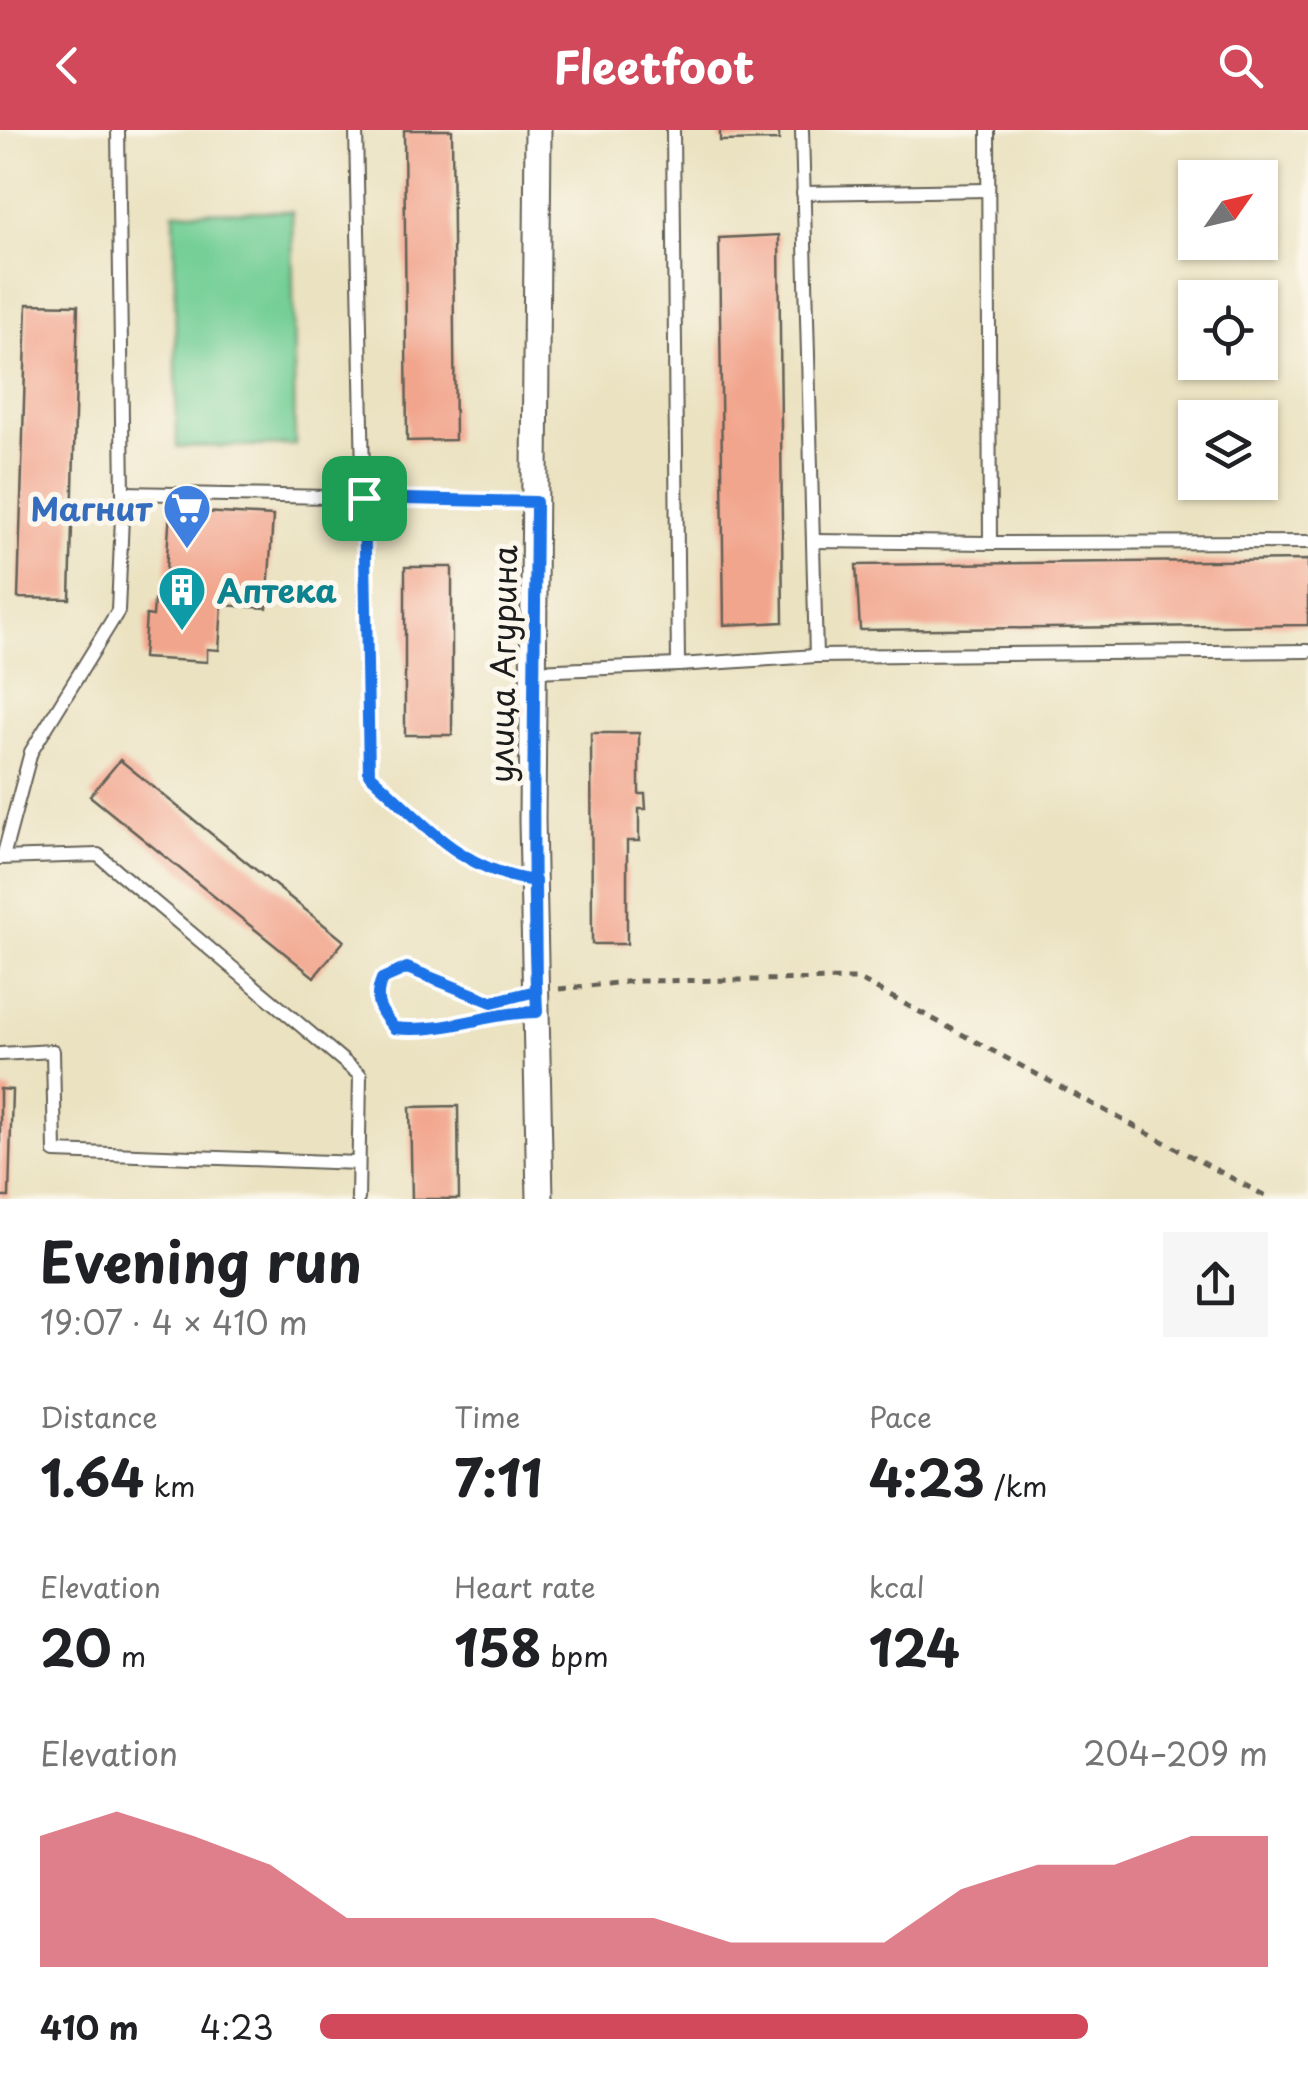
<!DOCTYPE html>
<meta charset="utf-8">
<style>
:root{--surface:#fff;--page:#f6f6f6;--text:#202124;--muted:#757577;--accent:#d1495b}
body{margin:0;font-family:"Playpen Sans",sans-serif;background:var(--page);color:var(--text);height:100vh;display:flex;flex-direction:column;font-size:38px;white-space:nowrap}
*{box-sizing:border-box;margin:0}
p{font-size:32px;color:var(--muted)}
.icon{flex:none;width:55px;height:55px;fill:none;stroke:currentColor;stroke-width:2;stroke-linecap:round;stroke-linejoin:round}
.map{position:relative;height:1069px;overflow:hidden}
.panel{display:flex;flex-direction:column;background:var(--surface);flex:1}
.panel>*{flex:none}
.needle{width:65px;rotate:56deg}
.buttons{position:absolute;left:1178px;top:30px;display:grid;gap:20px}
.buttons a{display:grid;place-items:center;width:100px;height:100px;border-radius:0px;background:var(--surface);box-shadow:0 2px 8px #0004;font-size:50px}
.pin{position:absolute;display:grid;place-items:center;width:85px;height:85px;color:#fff;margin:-42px;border-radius:20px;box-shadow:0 5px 15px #0006}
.round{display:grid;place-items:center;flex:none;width:105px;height:105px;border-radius:0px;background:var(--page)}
.overview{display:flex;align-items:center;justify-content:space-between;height:170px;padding:0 40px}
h1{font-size:55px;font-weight:700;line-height:75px}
.stats{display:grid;grid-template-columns:repeat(3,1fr);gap:15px;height:170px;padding:10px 40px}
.stats div{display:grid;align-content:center}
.stats b{font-size:50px;font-weight:700}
.stats small{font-size:28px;font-weight:400}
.stats p{font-size:28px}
.chart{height:280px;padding:20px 40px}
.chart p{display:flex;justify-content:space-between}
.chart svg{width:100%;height:180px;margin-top:10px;fill:var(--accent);opacity:.7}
ul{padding:0 40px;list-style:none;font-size:32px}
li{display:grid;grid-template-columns:160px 120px 1fr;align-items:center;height:75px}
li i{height:25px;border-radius:12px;background:var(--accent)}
header{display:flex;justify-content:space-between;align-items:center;height:130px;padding:0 40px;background:var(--accent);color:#fff;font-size:45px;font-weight:700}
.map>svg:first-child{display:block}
.green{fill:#74cf96;stroke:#487659;stroke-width:2.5}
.building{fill:#f2a58d}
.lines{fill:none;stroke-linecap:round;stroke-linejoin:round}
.lane-casing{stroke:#646156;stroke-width:16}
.street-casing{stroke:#646156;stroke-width:29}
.path{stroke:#646156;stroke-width:5;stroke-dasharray:8 8;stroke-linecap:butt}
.lane{stroke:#fff;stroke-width:12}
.street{stroke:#fff;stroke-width:25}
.route-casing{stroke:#fff;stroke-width:20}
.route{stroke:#1a73e8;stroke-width:12}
.labels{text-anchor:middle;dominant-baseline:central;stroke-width:10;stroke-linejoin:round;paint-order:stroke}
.shop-label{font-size:32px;font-weight:bold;fill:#366cbe;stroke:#fbf7ec;text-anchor:end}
.culture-label{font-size:32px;font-weight:bold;fill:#0d838f;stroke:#fbf7ec;text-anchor:start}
.street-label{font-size:32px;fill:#1c1c1c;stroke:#fbf7ec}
</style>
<header><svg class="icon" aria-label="back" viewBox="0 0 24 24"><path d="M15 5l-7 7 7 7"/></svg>Fleetfoot<svg class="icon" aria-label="search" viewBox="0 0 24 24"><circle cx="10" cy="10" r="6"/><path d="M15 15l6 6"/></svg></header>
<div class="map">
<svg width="1308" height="1069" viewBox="0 0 1308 1069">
<rect width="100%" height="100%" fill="#fbf7ec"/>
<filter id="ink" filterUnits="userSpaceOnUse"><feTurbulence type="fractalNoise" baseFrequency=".01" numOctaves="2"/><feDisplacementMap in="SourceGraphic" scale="20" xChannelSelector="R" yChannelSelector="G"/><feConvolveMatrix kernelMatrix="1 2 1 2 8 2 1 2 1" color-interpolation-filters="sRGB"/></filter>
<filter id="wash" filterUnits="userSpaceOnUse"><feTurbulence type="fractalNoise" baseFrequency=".0048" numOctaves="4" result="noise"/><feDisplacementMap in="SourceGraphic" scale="40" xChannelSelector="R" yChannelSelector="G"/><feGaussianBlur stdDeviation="2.25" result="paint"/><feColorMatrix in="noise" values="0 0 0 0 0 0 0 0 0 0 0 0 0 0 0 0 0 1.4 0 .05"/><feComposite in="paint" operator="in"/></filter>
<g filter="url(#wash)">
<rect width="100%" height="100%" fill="#ebe2c1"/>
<path class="green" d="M292,81L295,315L177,317L174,82Z"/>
<g id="blocks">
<g class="building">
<path d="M404,0H452L455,310L407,311Z"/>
<path d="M720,0H779V10L720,11Z"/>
<path d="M779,105L783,492L724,495L719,108Z"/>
<path d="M27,174L78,175L70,469L18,468Z"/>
<path d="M170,380L273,386L267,478L222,475L219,520L207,519V532L143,528L146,485L153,486L154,470L164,471Z"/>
<path d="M1308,430V495L860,500L856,435Z"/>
<rect x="405" y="437" width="47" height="168"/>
<path d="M591,603H639V664H645L646,679H639V711H627V814H592Z"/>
<path d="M120,630L344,811L314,847L90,666Z"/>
<path d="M0,959L12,960L9,1067H0Z"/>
<path d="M458,976L459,1069H412L410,977Z"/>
</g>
</g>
</g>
<g filter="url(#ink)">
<use href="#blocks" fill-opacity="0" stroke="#646156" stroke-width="2.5"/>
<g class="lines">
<g class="lane-casing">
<g id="lane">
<path d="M118,0L123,363"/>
<path d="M356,0L369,643C424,693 459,740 535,751"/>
<path d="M673,0L678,535L816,526L1308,521"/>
<path d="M802,0L816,526"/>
<path d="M988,0L990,413L1308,412"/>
<path d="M803,63L988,60"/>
<path d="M813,411L990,413"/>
<path d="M535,541L678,535"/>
<path d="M3,727L31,622L118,481L123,363L536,371"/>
<path d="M0,728L98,725L360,945L358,1069"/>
<path d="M537,861L492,872L407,838L382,849C373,871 379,881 395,898C444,904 488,882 537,882"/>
<path d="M0,924L53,921L55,1022L358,1033"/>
</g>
</g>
<g class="street-casing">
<path id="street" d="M538,0L532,690L540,1069"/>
</g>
<path class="path" d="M559,859L635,851L858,849L1271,1069"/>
<use href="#lane" class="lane"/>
<use href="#street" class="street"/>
</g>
</g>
<g class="lines" filter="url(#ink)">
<g class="route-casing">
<path id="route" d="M364,368L369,644C425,693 458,740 535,751L536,861L492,872L407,838L382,849C373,871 379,880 394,898C444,904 488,882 537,882C530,712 535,542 536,372L364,368"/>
</g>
<use href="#route" class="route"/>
</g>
<defs>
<g id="supermarket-pin" transform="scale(2.5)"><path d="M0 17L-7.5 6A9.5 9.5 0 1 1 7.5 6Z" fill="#3f7fe0" stroke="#fbf7ec"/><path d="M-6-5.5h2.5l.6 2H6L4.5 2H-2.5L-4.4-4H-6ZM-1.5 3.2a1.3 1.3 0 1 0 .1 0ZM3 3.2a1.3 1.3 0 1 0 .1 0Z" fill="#fff"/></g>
<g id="building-pin" transform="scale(2.5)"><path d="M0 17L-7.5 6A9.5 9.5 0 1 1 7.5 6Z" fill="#0f9aa8" stroke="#fbf7ec"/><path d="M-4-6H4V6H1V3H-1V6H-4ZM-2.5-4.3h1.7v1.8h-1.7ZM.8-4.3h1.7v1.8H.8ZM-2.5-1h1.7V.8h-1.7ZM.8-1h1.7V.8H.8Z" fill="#fff"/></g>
</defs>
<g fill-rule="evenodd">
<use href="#supermarket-pin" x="187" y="378"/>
<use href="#building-pin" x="182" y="460"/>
</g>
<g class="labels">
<g class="shop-label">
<text x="152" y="378">Магнит</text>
</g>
<g class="culture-label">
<text x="217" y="460">Аптека</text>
</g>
<g class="street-label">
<text transform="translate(502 534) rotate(-89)">улица Агурина</text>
</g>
</g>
</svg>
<div class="buttons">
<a><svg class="needle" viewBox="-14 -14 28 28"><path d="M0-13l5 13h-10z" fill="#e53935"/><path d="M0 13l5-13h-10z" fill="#757577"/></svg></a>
<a><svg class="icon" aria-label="locate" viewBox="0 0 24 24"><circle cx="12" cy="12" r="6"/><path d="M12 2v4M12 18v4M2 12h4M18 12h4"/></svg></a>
<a><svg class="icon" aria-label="layers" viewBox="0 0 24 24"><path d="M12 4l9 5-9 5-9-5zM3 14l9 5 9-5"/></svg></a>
</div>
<div class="pin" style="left:364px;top:368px;background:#1e9e55"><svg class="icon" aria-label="arrive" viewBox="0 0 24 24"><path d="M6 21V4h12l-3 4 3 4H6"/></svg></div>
</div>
<section class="panel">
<div class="overview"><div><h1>Evening run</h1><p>19:07 · 4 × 410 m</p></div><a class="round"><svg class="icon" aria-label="share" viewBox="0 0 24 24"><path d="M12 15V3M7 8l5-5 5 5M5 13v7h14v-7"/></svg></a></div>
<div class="stats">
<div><p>Distance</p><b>1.64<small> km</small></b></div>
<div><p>Time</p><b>7:11</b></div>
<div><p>Pace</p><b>4:23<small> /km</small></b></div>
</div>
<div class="stats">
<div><p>Elevation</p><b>20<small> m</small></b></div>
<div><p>Heart rate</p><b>158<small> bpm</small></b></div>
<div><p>kcal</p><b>124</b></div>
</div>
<div class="chart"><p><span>Elevation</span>204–209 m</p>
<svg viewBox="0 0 160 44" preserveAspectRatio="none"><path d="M0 44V12L10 6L20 12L30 19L40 32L50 32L60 32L70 32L80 32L90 38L100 38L110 38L120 25L130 19L140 19L150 12L160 12V44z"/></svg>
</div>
<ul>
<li><b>410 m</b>4:23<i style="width:81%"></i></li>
</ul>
</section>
